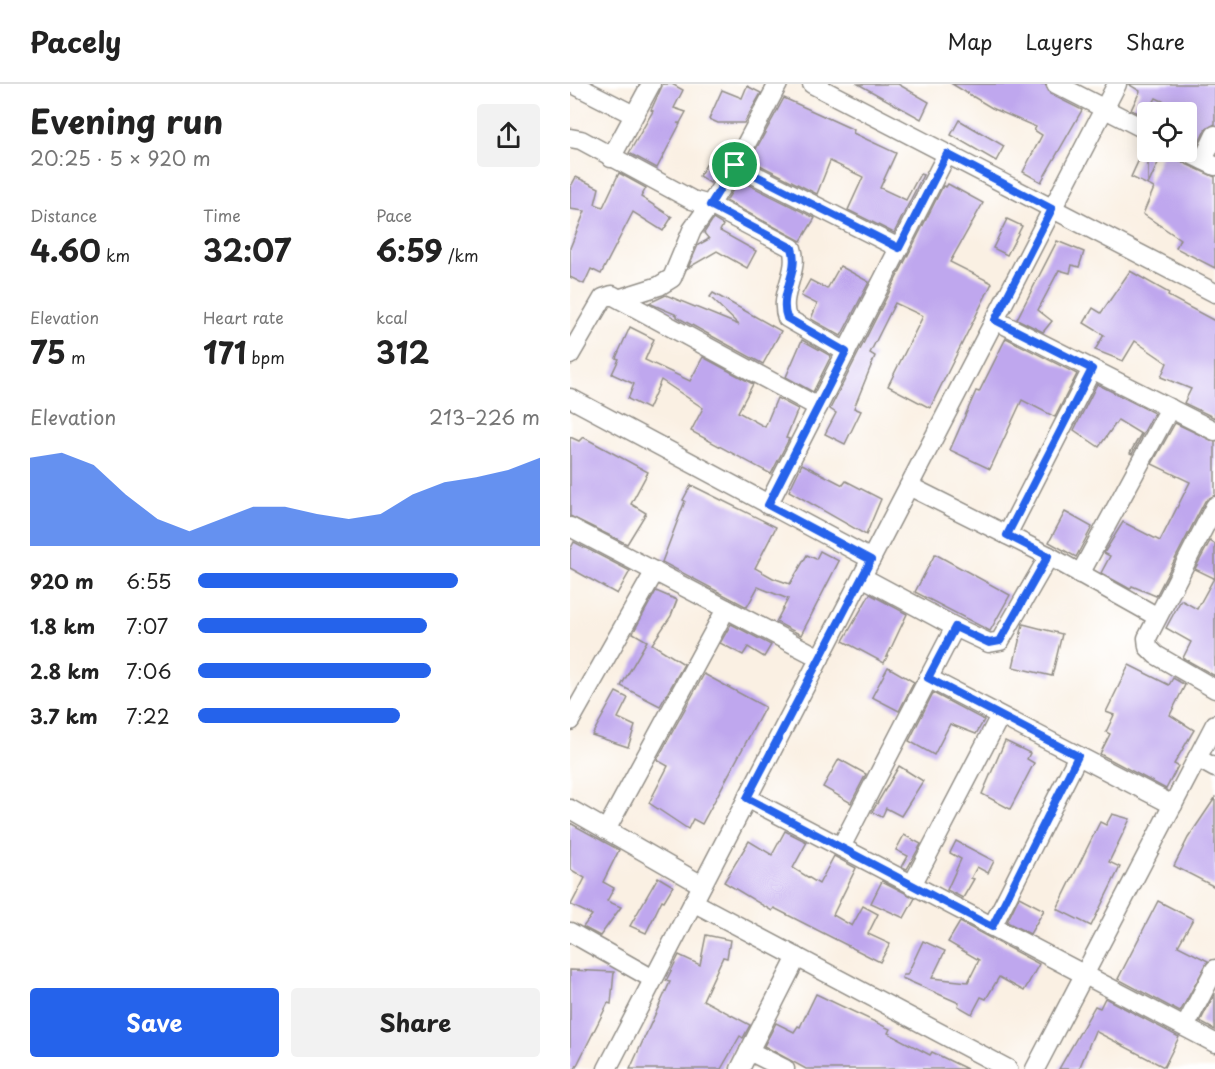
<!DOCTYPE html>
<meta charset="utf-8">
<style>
:root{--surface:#fff;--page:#f2f2f2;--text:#222;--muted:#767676;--line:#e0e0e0;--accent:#2563eb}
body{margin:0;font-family:"Playpen Sans",sans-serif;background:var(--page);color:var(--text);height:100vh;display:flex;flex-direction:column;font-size:22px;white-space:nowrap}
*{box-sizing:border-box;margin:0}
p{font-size:20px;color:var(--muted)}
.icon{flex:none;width:33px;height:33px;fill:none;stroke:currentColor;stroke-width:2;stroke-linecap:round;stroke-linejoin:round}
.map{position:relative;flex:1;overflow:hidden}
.drawer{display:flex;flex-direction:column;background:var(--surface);width:570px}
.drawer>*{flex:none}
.tools{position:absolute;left:567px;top:18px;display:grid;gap:12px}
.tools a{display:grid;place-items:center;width:60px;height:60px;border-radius:6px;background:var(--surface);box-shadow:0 3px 15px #0003;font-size:30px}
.pin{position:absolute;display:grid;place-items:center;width:51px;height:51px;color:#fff;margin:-26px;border:3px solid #fff;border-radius:50%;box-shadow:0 2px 6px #0007}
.round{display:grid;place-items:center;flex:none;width:63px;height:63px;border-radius:6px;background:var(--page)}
.headline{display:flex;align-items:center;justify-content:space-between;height:102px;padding:0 30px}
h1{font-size:33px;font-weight:700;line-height:45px}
.stats{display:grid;grid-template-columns:repeat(3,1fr);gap:9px;height:102px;padding:6px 30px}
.stats div{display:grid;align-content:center}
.stats b{font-size:30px;font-weight:700}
.stats small{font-size:16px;font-weight:400}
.stats p{font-size:16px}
.chart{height:168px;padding:12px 30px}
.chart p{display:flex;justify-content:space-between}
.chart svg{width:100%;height:108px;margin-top:6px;fill:var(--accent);opacity:.7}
.primary-button{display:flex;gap:12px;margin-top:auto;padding:12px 30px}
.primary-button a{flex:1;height:69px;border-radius:6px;background:var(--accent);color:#fff;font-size:24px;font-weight:700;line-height:69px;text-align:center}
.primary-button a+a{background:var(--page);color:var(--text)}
ul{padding:0 30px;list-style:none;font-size:20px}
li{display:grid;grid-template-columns:96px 72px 1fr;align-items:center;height:45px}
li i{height:15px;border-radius:8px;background:var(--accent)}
header{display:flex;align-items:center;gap:36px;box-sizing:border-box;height:84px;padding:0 30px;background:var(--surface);border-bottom:2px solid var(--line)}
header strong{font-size:28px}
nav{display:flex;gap:33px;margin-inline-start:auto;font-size:21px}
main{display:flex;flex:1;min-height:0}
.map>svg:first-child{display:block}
.building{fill:#bfa7ee}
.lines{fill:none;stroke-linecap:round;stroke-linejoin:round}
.street-casing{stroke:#928e87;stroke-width:21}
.street{stroke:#fff;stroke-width:18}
.route-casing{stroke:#fff;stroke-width:12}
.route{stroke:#2563eb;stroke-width:8}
</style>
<header>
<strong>Pacely</strong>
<nav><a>Map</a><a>Layers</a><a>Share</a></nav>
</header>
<main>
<section class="drawer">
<div class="headline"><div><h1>Evening run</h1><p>20:25 · 5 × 920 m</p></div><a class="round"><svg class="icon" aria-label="share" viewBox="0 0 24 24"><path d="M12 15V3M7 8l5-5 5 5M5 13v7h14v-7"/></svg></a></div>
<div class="stats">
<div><p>Distance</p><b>4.60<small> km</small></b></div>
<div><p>Time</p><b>32:07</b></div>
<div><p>Pace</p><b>6:59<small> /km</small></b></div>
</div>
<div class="stats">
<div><p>Elevation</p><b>75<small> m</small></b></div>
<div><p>Heart rate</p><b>171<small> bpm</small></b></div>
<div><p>kcal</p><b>312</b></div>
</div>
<div class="chart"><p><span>Elevation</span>213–226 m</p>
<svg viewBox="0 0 160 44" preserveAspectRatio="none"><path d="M0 44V8L10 6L20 11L30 23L40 33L50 38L60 33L70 28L80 28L90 31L100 33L110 31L120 23L130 18L140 16L150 13L160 8V44z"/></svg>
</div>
<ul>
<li><b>920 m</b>6:55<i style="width:76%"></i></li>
<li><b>1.8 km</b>7:07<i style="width:67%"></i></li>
<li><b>2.8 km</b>7:06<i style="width:68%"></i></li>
<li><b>3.7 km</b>7:22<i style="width:59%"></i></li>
</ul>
<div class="primary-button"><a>Save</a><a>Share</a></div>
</section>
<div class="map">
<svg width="645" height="985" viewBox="0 0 645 985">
<rect width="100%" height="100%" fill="#fff"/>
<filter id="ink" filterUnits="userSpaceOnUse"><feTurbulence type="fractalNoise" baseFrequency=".0167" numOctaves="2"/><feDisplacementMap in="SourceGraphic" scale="12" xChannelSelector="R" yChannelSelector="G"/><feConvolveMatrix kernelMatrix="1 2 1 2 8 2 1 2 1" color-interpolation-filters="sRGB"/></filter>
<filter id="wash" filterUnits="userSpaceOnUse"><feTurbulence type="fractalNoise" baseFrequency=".008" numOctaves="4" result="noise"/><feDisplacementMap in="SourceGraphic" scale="24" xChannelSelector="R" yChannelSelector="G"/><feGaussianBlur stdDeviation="1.35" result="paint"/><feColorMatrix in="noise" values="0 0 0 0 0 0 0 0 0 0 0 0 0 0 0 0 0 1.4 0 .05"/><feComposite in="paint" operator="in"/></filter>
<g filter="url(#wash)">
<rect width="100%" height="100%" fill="#faf0e3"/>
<g id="blocks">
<g class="building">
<path d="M93,0H102L113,6L104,24L116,28L110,39H107L110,40L87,84L59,69L83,27L81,26Z"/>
<path d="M288,0H328L359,18L351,35Z"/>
<path d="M382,0H475L480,10L512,26L471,98L453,88L472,51L464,46L466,43L422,24Z"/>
<path d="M558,0H645V40L635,46L628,61L616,57V28L586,14L578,28V34L561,26L570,7Z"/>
<path d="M177,2L191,9L174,39H148L139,35L152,6L172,14Z"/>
<path d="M214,14L284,46L283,49L326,69L310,104L336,116L350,90L353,91L324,149L278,126L293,93L260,77L247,110L180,76Z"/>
<path d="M389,36L434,62L426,77L381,51Z"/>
<path d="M577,58H578V101L561,93Z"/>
<path d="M593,68H605L611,78L645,93V184L606,164L610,155L573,130L584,104L578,101Z"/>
<path d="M139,76L150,83L140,99L129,92Z"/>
<path d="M49,89L76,104L71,113L102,133L93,147L63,128L31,190L21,185L14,200L0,193V164L15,127L0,125V104L6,93L29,104L25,120L33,123Z"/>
<path d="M169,96L245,134L231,157L156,117Z"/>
<path d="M378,100L413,119L380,178L422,199L360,324L318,302L353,232L325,219L300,269L305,272L284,324L291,327L275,360L255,350L266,329L260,325L373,102L376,103Z"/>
<path d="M143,135L153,141L150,147L186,167L177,184L147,167L118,184L128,161L139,155L134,149Z"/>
<path d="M437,135L452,142L437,171L423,164Z"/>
<path d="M487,157L514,168L509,183L502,181L500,189L489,186L468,226L482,237L473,248L447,235Z"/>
<path d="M270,182L299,198L271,252L241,235L247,220L231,212L240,196L257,205Z"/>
<path d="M560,187L599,209L598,212L645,237V334L614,319L621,305L591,293L597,279L565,257L553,277L525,266L534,251L514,239L523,224L531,229Z"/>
<path d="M143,209L211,247L193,280L107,233V231L79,219L96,211L169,241L140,213Z"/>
<path d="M60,243L84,255L75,276L120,297L133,273L183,300L168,328L195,343L207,314L228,325L216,354L219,355L201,390L121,347L133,324L91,296L78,325L58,315L64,300L42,290L49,275L46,274Z"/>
<path d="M436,254L507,290L485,333L452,316L420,385L380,366L406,307L409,308Z"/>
<path d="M232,256L261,272L243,308L216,293Z"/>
<path d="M527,300L584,329L562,370L560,369L571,350L548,336L529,363L504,346Z"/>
<path d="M605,339L645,358V411L635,417L586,512L562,502L560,505L531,489L540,472L534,469L553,438L590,457L620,398L582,380Z"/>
<path d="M0,353L9,357L13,353L78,388L61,420L76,429L57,460L0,432Z"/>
<path d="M232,380L273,401L276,397L311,415L296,451L219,407Z"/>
<path d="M121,401L206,443L185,484L203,494L220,500L237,471L246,475L250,467L269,477L231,551L206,538L218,515L188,503L177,523L92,478L115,417L113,416Z"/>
<path d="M495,428L522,443L506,473L479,458Z"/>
<path d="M640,457L645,460V592L613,574L621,558L596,544L611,516L627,525L644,494L625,485Z"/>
<path d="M4,458L60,487L47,510L0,484V466Z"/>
<path d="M365,470L440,511L420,547L345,508Z"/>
<path d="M86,507L107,516L101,532L82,560L114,580L90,622L51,602L77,557L63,549Z"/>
<path d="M300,510L337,530L314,579L273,557Z"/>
<path d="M161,540L201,561L194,573L178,563L173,571L150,559Z"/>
<path d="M453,540L492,550L482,592L443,583Z"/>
<path d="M559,581L599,601L603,594L615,601L600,631L624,646L604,680L608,682L596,705L530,670L540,650L536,648L544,631L536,628Z"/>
<path d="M318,583L344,598L329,627L302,613Z"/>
<path d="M134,590L195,623L132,740L123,735L118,745L79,719L98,682L87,676Z"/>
<path d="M46,608L58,614L48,634L65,642L58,663L22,651Z"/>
<path d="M363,609L414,636L406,650L380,640L364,671L339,657Z"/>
<path d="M435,657L460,669L457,675L464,679L440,725L412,710Z"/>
<path d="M269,675L296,690L281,719L253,703Z"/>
<path d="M329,682L353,697L331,732L316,724L312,733L302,728Z"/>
<path d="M645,714V803L604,782L618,754Z"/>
<path d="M542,730L560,735L539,778L550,783L521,842L487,825L530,738L536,741Z"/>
<path d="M0,739L49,766L33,798L44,804L37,817L51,823L30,852L13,843L22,831L1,821L15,794L0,785Z"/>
<path d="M215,747L237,758L223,784L249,800L264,772L286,784L263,831L282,842L293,822L308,830L298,850L320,860L310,878L204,824L202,827L154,798L179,757L202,771Z"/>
<path d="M334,751L351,760L337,785L332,783L338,772L326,766Z"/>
<path d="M386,757L424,777L418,789L407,783L401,794L404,795L393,814L377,806L391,775L380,769Z"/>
<path d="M88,793L103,802L94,817L92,816L76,849L60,842Z"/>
<path d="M312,797L345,814L334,834L301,819Z"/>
<path d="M449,813L474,826L460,850L437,838Z"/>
<path d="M588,817L623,835L608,862L638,877L610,928L548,895Z"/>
<path d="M390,838L469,880L454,907L429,893L416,915L411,913L402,930L388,922L389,919L332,894L333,891H337L353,857L375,867L362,894L398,898L409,876L378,858Z"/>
<path d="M136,851L160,856L157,874L153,873L133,916L180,941L173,954L170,952L151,985H60L100,898L96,897L109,871L130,881Z"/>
<path d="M0,886L44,888L41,920L38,919L5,985H0Z"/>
<path d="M645,909V946L630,938Z"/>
<path d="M246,910L320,945L318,949L360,971L362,968L397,985H236L194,962L206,939L224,948L228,942L230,943Z"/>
<path d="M535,914L609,953L594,983L525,947L509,985H489L525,922L530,924Z"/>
</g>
</g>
</g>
<g filter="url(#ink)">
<use href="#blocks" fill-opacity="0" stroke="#928e87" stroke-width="1.5"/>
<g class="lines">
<g class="street-casing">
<g id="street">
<path d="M3,0L64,31"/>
<path d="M208,0L165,81L329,164"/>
<path d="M242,0L645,209"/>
<path d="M486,0L578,47"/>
<path d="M0,54L11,56L122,116L140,121L165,81"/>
<path d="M616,68L645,82"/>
<path d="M41,74L81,0"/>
<path d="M633,76L645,51"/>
<path d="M51,214L89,202L102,194L122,146L140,121L222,164C230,188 208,210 217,234L276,268"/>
<path d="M425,236L645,347"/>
<path d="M0,271L33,214L42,211L248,323"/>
<path d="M0,314L301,475"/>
<path d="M339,402L479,472L586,532"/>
<path d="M198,421L377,70"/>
<path d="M645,422L577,554L578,563L586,571L645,605"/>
<path d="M0,443L250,574"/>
<path d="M437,451L522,285"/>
<path d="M510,490L600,324"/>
<path d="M385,543L419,559L430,557L479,472"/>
<path d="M358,594L603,721"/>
<path d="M0,637L85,487"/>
<path d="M627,674L645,684"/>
<path d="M177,714L645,959"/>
<path d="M0,725L132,801"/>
<path d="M36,746L156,525"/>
<path d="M271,763L385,543L292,493"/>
<path d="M342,801L430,632"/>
<path d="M123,818L438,985"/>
<path d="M422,843L508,672"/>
<path d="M0,848L83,895"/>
<path d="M615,943L645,885"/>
<path d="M179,967L215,985"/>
<path d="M37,985L547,0"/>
<path d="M170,985L227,873"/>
<path d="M465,985L645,640"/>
</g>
</g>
<use href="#street" class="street"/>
</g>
</g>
<g class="lines" filter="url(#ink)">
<g class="route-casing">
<path id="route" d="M377,70L482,125L425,236L522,285L437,451L478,472L430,557L419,559L385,543L358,594L508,672L422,843L177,714L301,476L198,421L276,268L217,234C208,210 230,188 222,164L140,121L165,81L329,164Z"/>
</g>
<use href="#route" class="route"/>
</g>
</svg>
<div class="tools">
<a><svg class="icon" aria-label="locate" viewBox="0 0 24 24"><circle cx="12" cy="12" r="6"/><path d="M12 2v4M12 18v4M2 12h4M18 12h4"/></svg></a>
</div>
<div class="pin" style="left:165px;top:81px;background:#1e9e55"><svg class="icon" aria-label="arrive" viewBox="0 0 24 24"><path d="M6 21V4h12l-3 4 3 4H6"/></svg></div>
</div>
</main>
